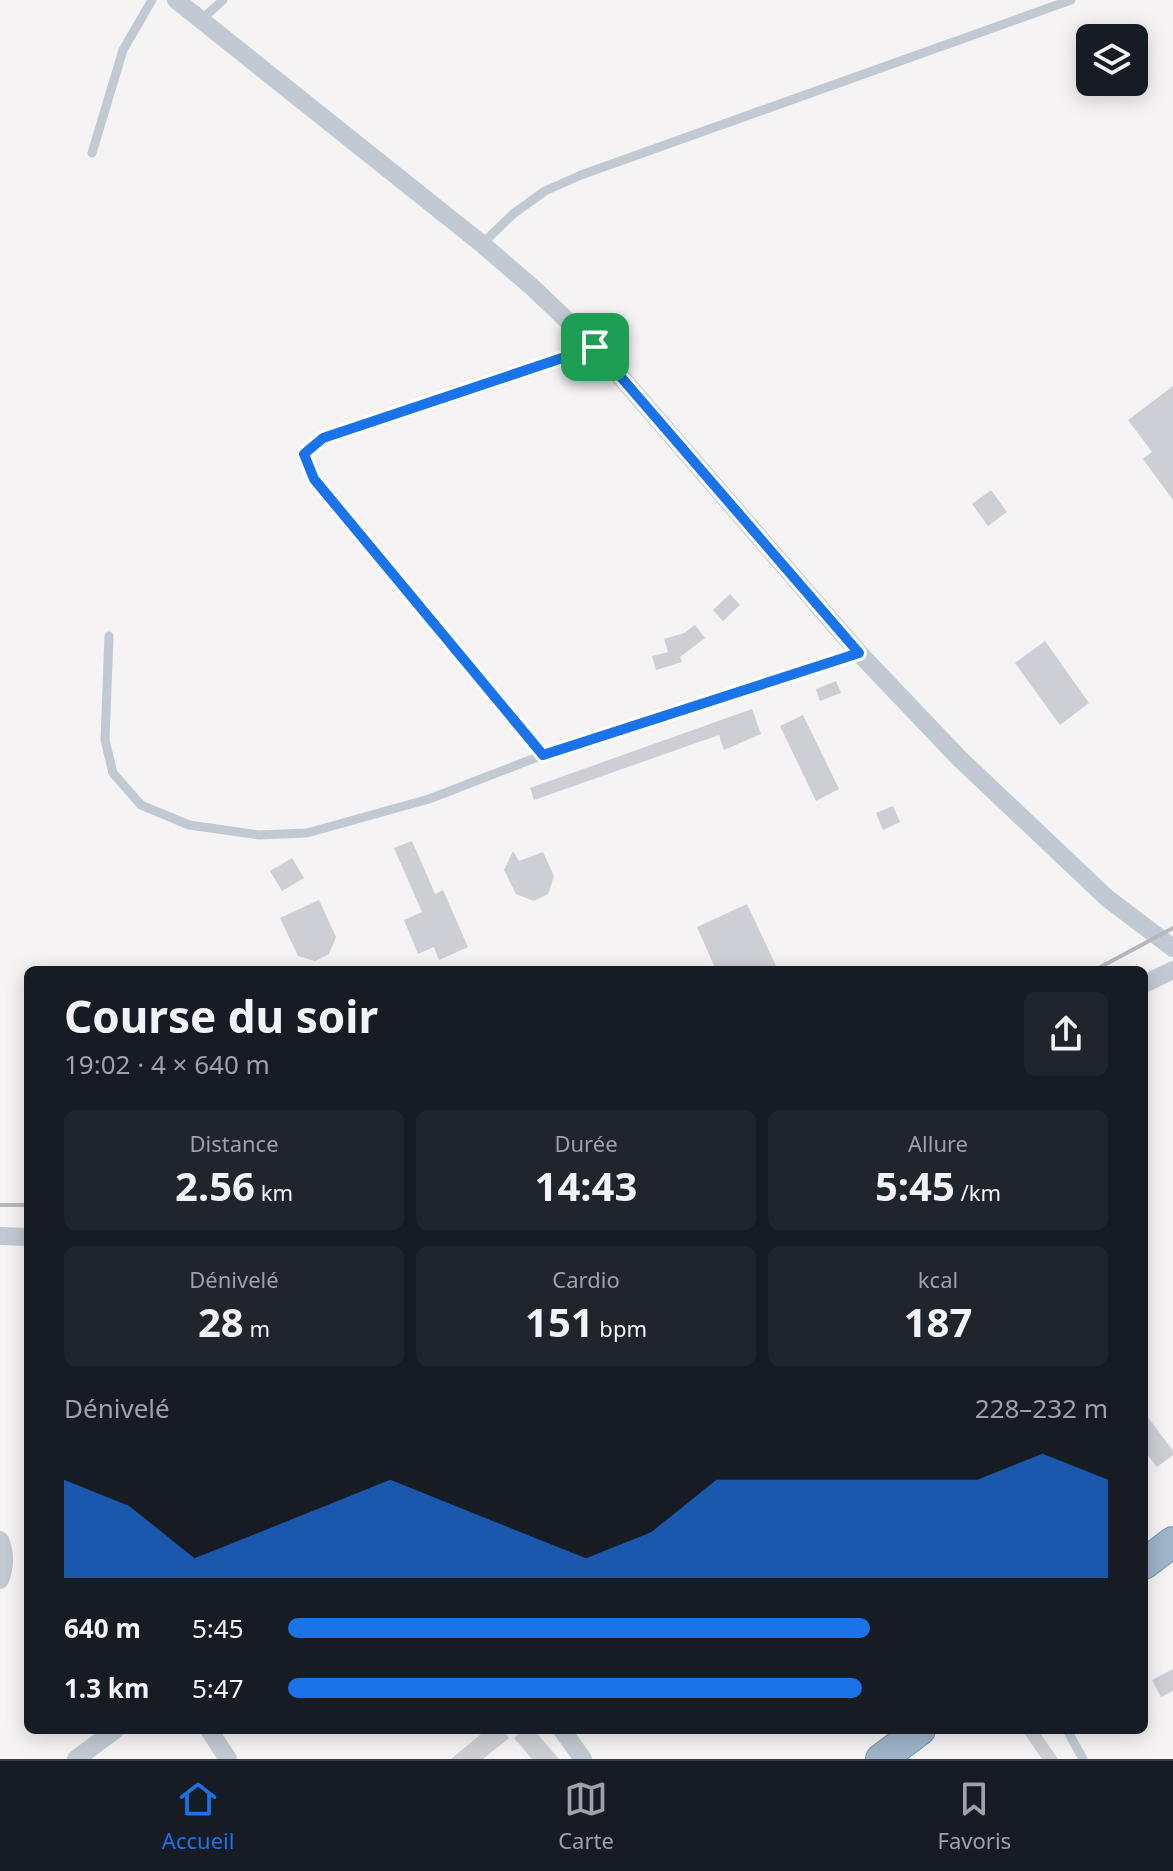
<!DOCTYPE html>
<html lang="fr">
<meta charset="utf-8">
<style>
:root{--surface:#171b24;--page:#20242c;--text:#f1f3f6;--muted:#9ea1a6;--line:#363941;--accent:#1a73e8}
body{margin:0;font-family:"Noto Sans",sans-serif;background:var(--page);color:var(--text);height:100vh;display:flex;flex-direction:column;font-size:30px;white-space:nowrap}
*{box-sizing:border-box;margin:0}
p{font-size:26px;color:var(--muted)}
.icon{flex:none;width:44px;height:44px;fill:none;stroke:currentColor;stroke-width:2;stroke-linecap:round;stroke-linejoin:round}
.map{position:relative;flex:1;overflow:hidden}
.side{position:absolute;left:24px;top:966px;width:1124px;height:768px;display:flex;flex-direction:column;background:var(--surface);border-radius:12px;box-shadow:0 4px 20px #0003}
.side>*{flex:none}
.fabs{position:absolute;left:1076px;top:24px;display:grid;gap:16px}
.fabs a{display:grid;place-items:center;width:72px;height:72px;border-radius:12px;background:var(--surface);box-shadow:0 4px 20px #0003;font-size:40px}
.pin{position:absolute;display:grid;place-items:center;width:68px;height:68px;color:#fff;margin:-34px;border-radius:16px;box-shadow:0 4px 12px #0006}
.round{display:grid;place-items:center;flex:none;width:84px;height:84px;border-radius:12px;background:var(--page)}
.headline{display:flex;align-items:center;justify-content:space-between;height:136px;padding:0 40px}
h1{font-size:44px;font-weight:700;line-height:60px}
.stats{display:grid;grid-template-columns:repeat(3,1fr);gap:12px;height:136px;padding:8px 40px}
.stats div{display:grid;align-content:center;border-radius:12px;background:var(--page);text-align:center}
.stats b{font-size:40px;font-weight:700}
.stats small{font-size:22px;font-weight:400}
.stats p{font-size:22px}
.chart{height:224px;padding:16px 40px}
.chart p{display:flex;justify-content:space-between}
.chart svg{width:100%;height:144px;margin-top:8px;fill:var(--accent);opacity:.7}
ul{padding:0 40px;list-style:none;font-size:26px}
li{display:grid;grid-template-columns:128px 96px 1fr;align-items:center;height:60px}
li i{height:20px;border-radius:10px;background:var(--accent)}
.dock{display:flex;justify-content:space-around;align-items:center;height:112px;border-top:2px solid var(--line);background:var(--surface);font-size:22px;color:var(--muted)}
.dock a{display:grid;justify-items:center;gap:4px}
.dock .selected{color:var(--accent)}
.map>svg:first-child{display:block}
.building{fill:#cdcfd5}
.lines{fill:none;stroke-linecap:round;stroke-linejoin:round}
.trunk-casing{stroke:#7690ad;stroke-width:32}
.service{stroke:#c1cad2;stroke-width:9}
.minor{stroke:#c1cad2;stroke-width:18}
.trunk{stroke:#9fb4c9;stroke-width:30}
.rail{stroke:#b5b8bd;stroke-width:4}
.route-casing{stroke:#fff;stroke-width:16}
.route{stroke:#1a73e8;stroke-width:10}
</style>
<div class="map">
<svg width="1173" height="1759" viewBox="0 0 1173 1759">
<rect width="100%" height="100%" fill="#f5f3f3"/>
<g class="building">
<path d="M1173,386V500L1143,459L1152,452L1128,420Z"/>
<path d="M991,490L1007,512L988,526L972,504Z"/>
<path d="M730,594L740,605L723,621L713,610Z"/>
<path d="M695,625L705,638L680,657L682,662L656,670L652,656L668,652L664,639L684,633Z"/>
<path d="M1045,641L1089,703L1060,725L1015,663Z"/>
<path d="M836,681L841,693L820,701L816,689Z"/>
<path d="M752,709L761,734L724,750L719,735L534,800L530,788Z"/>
<path d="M803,715L839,789L816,801L780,726Z"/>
<path d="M893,806L900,822L883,830L876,813Z"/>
<path d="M412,841L435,894L443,890L468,947L439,960L434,947L418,954L404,920L422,912L394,848Z"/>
<path d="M513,851L519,861L543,852L554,876L548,894L534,901L516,894L504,870Z"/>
<path d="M292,858L304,878L282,891L270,871Z"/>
<path d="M319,900L336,937L329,954L315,961L298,956L280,918Z"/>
<path d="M747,904L778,970H716L697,927Z"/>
<path d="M1144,1412L1173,1451V1455L1157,1467L1144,1450Z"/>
<path d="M1173,1669V1691L1161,1697L1152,1680Z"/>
<path d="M486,1730H503L509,1738L483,1759H451Z"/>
<path d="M523,1730H534L559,1759H532L514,1738Z"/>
<path d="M1022,1730H1038L1058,1759H1042Z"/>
</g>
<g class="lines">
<g class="trunk-casing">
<g id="trunk">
<path d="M1144,1564L1173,1542"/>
<path d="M881,1759L920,1730"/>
</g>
</g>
<g class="service">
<path d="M201,20L223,0"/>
<path d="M92,153L123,50L152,0"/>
<path d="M482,244L513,214L545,191L581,175L1071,0"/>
<path d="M595,347L323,438L304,454L314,479L543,755L858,654"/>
<path d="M109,636L105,740L113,773L141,805L189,825L259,835L307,833L429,799L543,755"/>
<path d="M1067,1730L1083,1759"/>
</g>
<g class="minor">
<path d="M176,0L482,244L532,287L595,347L859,653L960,759L1107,898L1173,948"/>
<path d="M1144,984L1173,970"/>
<path d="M0,1236L28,1237"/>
<path d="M0,1540C6,1554 5,1567 0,1580"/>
<path d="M209,1730L228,1759"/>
<path d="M562,1730L583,1759"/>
<path d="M76,1759L115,1730"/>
</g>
<use href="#trunk" class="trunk"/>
<g class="rail">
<path d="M1095,970L1173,928"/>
<path d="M0,1205H28"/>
</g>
</g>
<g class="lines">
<g class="route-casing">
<path id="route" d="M595,347L859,653L543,755L314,479L304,454L323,438Z"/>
</g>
<use href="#route" class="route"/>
</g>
</svg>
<div class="fabs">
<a><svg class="icon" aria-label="layers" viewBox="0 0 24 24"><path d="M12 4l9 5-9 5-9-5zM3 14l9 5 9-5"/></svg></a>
</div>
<div class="pin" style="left:595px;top:347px;background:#1e9e55"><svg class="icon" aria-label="arrive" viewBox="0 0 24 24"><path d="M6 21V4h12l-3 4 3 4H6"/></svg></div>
<section class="side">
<div class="headline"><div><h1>Course du soir</h1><p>19:02 · 4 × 640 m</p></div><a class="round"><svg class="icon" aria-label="share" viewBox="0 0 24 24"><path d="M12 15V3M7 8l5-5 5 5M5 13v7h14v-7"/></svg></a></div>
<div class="stats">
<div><p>Distance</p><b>2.56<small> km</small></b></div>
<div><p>Durée</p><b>14:43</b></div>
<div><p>Allure</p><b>5:45<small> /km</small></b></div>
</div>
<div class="stats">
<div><p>Dénivelé</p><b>28<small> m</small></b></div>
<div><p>Cardio</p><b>151<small> bpm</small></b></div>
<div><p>kcal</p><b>187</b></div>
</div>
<div class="chart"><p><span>Dénivelé</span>228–232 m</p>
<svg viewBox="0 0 160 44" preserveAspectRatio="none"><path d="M0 44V14L10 22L20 38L30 30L40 22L50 14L60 22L70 30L80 38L90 30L100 14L110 14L120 14L130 14L140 14L150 6L160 14V44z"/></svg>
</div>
<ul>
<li><b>640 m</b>5:45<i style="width:71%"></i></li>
<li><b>1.3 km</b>5:47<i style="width:70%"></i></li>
</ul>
</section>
</div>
<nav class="dock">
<a class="selected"><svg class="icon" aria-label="home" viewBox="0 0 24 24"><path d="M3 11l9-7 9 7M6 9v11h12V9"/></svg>Accueil</a>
<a><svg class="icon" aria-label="map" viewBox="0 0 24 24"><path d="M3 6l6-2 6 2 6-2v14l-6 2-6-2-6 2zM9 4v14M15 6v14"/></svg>Carte</a>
<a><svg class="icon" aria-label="saved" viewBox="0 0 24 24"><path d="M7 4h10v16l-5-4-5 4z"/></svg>Favoris</a>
</nav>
